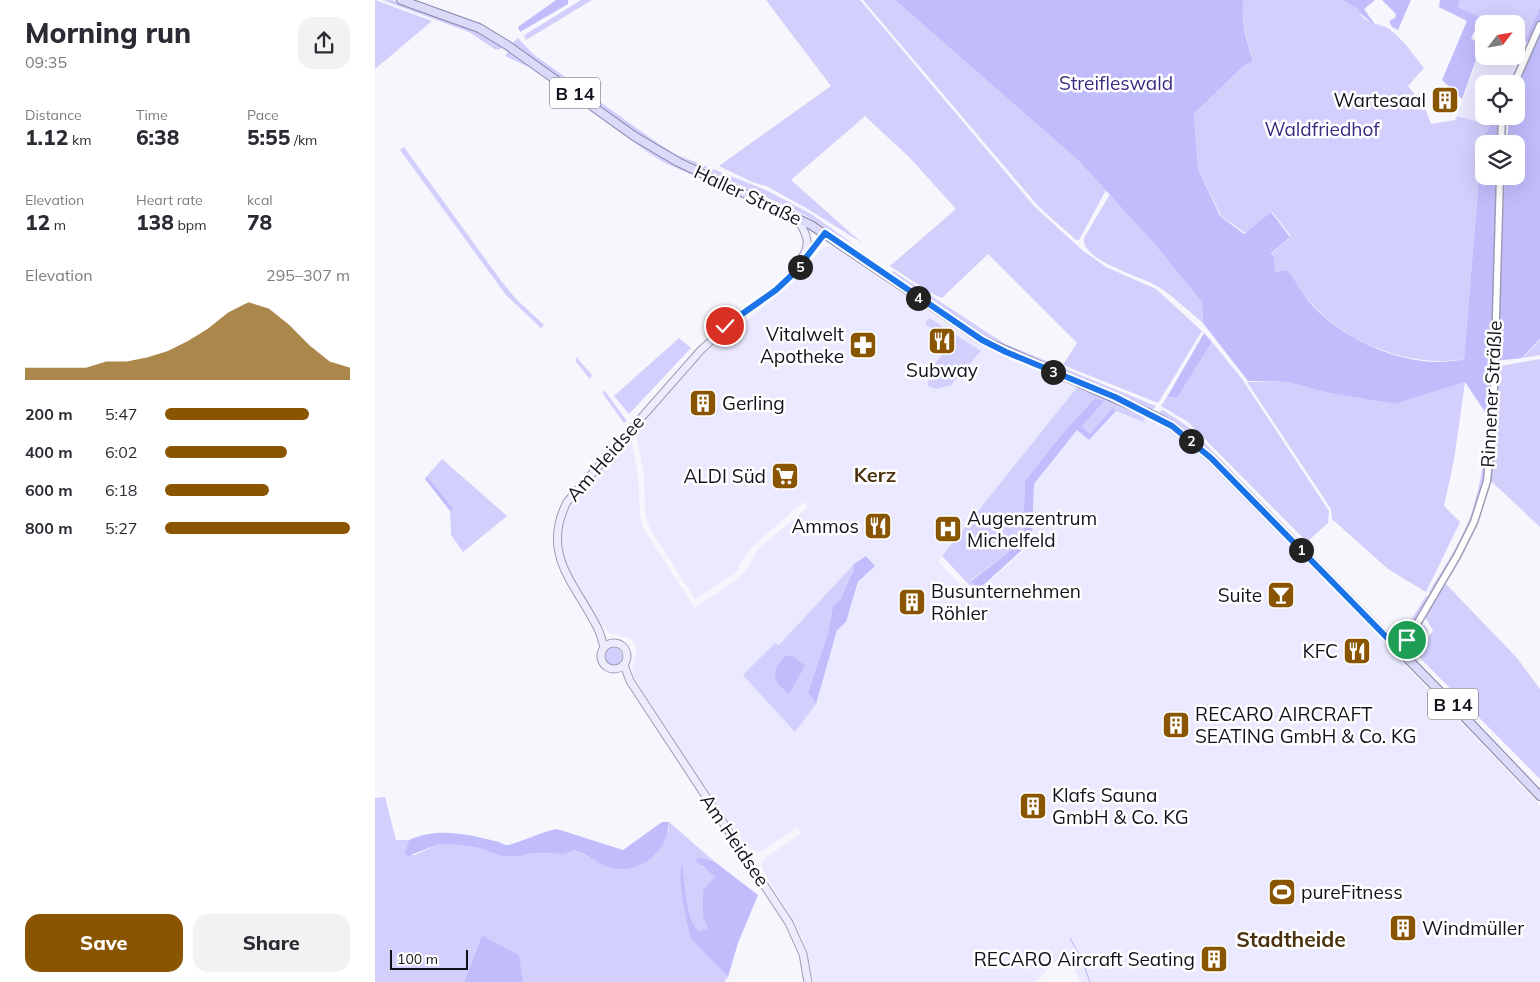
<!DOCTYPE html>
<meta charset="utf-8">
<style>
:root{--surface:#fff;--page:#f2f2f3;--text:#2b2b33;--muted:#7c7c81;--accent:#895500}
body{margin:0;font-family:Mulish,sans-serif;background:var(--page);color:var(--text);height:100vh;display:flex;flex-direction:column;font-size:19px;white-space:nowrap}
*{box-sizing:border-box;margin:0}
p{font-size:16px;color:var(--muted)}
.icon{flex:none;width:28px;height:28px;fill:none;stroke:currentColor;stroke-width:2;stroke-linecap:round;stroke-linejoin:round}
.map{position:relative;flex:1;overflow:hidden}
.drawer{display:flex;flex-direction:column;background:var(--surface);width:375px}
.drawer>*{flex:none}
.needle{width:32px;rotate:59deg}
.fabs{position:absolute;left:1100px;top:15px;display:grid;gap:10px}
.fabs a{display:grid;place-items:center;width:50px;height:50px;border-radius:10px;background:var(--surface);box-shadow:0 5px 20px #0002;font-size:25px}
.scale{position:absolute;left:15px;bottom:12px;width:78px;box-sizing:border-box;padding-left:5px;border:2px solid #12121c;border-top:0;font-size:14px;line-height:18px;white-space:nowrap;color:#12121c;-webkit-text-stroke:4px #fff;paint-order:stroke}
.pin{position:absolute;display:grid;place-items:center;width:42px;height:42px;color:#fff;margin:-21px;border:2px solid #fff;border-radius:50%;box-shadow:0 1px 5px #0007}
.km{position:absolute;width:25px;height:25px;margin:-12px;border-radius:50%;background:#222;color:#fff;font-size:14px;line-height:25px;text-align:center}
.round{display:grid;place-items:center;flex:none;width:52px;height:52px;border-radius:15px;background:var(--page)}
.summary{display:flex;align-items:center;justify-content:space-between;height:85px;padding:0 25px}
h1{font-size:28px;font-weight:800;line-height:38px}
.stats{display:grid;grid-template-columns:repeat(3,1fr);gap:8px;height:85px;padding:5px 25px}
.stats div{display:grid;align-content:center}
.stats b{font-size:21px;font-weight:800}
.stats small{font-size:14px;font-weight:400}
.stats p{font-size:14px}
.chart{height:140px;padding:10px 25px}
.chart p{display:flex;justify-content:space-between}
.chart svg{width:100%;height:90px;margin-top:5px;fill:var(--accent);opacity:.7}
.cta{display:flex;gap:10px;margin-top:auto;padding:10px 25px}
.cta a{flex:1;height:58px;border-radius:15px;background:var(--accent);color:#fff;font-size:20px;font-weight:800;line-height:58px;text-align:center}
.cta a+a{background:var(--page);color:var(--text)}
ul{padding:0 25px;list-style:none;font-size:16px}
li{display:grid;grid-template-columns:80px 60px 1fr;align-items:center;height:38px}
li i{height:12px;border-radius:6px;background:var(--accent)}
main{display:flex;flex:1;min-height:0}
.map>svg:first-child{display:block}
.built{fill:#eae9ff;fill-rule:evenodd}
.green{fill:#d2cffd}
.forest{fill:#c1bdfd}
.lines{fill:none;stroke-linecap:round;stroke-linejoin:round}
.stream{stroke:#b8b3f3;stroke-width:1}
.tertiary-casing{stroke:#9d9cb8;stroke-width:9}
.secondary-casing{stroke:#9d9cb8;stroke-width:9}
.primary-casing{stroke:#8684a9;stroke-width:10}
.tertiary{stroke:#fff;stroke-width:6}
.secondary{stroke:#edecfc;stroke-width:7}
.primary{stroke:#dcdaf9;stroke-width:8}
.route-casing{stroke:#fff;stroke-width:10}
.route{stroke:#1a73e8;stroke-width:6}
.labels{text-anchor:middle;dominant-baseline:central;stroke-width:5;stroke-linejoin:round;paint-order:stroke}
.shield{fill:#fff;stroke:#595960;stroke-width:1}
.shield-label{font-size:18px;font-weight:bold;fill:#12121c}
.park-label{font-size:19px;fill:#3d2982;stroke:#fff}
.poi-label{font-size:19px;fill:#12121c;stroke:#fff;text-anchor:end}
.street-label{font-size:19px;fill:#12121c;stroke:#fff}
.neighbourhood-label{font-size:20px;font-weight:bold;fill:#4a310f;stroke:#fff}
.quarter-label{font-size:21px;font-weight:bold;fill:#4a310f;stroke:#fff}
</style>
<main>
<section class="drawer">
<div class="summary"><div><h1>Morning run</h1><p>09:35</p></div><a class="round"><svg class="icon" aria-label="share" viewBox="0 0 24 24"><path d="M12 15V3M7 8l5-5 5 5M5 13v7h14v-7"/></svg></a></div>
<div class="stats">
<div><p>Distance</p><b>1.12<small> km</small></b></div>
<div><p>Time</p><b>6:38</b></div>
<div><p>Pace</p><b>5:55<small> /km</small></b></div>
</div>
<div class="stats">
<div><p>Elevation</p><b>12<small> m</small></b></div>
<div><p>Heart rate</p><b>138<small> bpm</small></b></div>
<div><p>kcal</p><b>78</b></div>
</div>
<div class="chart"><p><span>Elevation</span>295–307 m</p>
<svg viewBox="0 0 160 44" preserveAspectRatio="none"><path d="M0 44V38L10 38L20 38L30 38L40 35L50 35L60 33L70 30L80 25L90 19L100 11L110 6L120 9L130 17L140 27L150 35L160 38V44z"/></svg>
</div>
<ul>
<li><b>200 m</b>5:47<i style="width:78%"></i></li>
<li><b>400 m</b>6:02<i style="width:66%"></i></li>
<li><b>600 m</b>6:18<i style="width:56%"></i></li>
<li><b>800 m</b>5:27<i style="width:100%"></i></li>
</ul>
<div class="cta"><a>Save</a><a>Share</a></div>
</section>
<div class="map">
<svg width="1165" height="982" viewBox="0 0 1165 982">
<rect width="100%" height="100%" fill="#f6f6fc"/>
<g class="built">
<path d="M1141,37L1155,44L1135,84H1109V116H1117L1116,125L1082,116L1109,41V56H1141Z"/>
<path d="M457,246L584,332L634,359L702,387L563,561L596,597L658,543L659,485L702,430L714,440L741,412L768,422L773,416L798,431L827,454L1165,805V982H706L690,952L660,982H439L428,939L387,868V863L390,858L427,833L422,827L385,852L373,848L346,811L259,677L257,669L262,648L256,639L234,633L222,617L196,574L189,557L186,542L189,520L198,502L256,435L263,477L265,516L268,528L320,608L363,579L373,567L382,550L433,507L430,502L421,508L374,550L360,573L320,599L275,529L270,515L269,473L260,430L331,352L411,289L448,248ZM491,556L500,566L484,583L471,621L462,630L441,704L420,732L401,710L404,645L479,564Z"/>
</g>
<g class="green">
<path d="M0,0L57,21L0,69Z"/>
<path d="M7,0H17L97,29L126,43L127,48L121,50L94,32Z"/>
<path d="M206,0H217L151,40L149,36L151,34Z"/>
<path d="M391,0H485L659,206L707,250L731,267L781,289L827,331L783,403L688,365L702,343L613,254L567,298L556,293L515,266L581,209L535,158L490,116L416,180L487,243L433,209L391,186L377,182L344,166L456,86Z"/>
<path d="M488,0H520L704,161L731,190L704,240H701L664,207Z"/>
<path d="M869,0H965L983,9C988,26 1008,22 1018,32C1030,42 1039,56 1049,68L1033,86L1050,108L1056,124L1080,120L1082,116L1116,125L1107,139L1089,360C1079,359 1071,362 1062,361C1016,359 968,339 937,304C928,295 922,283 915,273L911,270L900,272L897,253L916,236L897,212L870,233L846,216L823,169L819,114L867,67L878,61C873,41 865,21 869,0Z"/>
<path d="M1085,0H1165V7L1150,41L1141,36V24H1117L1083,7Z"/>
<path d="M143,38L158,54L284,144L300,154L391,190L436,214L481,246L428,214L279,145L137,43Z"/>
<path d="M134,50L281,154L381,201L294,165L278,156L156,68L130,56Z"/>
<path d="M29,147L127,282L141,299L169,325L166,328L131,295L25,150Z"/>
<path d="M735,194L777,241L827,302L828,323C815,312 801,299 787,289C770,277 705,261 709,238Z"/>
<path d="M518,271L630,344L781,406L780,408L777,410L626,347L516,273Z"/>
<path d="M554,318L606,351L576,385L561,389L553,386V373L577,341L550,324Z"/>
<path d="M304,338L316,348L254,414L239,396Z"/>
<path d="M1165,340V355L1148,358Z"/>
<path d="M837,342L867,379L954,511L953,523L932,542L813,422L786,406L792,397L802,398Z"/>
<path d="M201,357L217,375L215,379L201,362Z"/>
<path d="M1165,359V527L1116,481L1121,442L1122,370L1125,366Z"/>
<path d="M872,382H913L953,393L1020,404L1090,382L1079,460L1069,506L1085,522L1051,592L1013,569L957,519L956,509Z"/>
<path d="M703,386L772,415L768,422L741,411L715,434L707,426L728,401L719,399L686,435L650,481L648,538L629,556L596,580L604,589L601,592L567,556Z"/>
<path d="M229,390L252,421L249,423L228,394Z"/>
<path d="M788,410L815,428L929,545L927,547L829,446L786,414L785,411Z"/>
<path d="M1115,426C1112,457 1110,487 1100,516C1090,544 1071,569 1057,593L1054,592C1066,572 1079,553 1089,532C1104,499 1109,463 1112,428Z"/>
<path d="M67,459L132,516L88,552L76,535L75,511L79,509L52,476Z"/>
<path d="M479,564V569L465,600L458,606L452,636L433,692L441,704L420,732L368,675L400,643L404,645Z"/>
<path d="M1071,584L1142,658L1165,689V779L1045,658L1043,650L1058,631L1049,615Z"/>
<path d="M1051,596L1054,598L1031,637L1028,633Z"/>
<path d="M1045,623L1050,626L1053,631L1040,646L1036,641Z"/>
<circle cx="238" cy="656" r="9"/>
<path d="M10,797L21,840H34L29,854L40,855L62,845L74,844L104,848L128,857L146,856L158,853L189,854L200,850L232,866L294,831V822L340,862L326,857V866L341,877L333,928L325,933C307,919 312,883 307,863L305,877L307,899L315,938L353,977L349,982H148L143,955L107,935L89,982H0V798Z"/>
</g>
<g class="forest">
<path d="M181,0H193V4L145,32L143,27Z"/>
<path d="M520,0H869C865,21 872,41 878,61L867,67L819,114L823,169L845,216L869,234L896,212L915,237L896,253L899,258L900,272L911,270L915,273C922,283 928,295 937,305C966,337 1019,362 1063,362C1072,362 1081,360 1089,360L1107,139L1116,125L1117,116H1125L1124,144H1109V176H1123L1114,418L1090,382L1020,404L953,393L913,382L873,381L828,323L827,302L777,241L704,161Z"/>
<path d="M966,0H1000L989,9L999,23L998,24L984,12L983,9Z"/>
<path d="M1007,0H1036L1023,30L1017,27L1014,21L1020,18L1021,14Z"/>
<path d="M1065,0H1085L1083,7L1106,18L1096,38L1106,46L1087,99L1067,80L1092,21L1064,7Z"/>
<path d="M1165,7V22L1155,44L1150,41Z"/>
<path d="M1165,30V339L1147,358L1120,361L1130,176H1141V144H1132L1134,116H1141V90Z"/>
<path d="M829,333L837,342L802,398L792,397Z"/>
<path d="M720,398L729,401L707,426L715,434L738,408L741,411L714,440L702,430L659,484L657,541L604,589L596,581L629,556L648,538L650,481L686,435Z"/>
<path d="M52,476L79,509L75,511L50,479Z"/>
<path d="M491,556L500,566L483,582L471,622L462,630L441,704L433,692L452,636L458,606L465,600L479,569V564Z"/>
<path d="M411,656H418L430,666L414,694C398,682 394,671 411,656Z"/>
<path d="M287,822H294C293,853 261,878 231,866C220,861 211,854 200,850L189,854L158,853L146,856L128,857L104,848L74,844L62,845L33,856L29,854L34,840C61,827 92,834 120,841C124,841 127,844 131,845C137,846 168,831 182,829L248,850Z"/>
<path d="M325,857L340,862L383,895L363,943L353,977L315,938L307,899L305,877L307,861C311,880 309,922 325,932L333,928L328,917V890L340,877L320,860Z"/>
<path d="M107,935L144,955L148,982H89Z"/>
</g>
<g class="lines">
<g class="stream">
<path d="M1150,324L1165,338"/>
<path d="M695,938L706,958L715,982"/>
</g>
<g class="tertiary-casing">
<g id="tertiary">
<path d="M1139,84L1165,25"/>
<path d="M1126,144L1127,116"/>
<path d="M1026,651L1082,556L1099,522L1112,481L1118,421L1125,176"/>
</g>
</g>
<g class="secondary-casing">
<g id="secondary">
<path d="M423,218C430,234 438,242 426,259"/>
<path d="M346,333L363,322L366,316"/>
<circle cx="239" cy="656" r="13"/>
<path d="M229,647C227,641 226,635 223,629C201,584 165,555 192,502L326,350L345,333L350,326L401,290L419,273L450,233"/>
<path d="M249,665L255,681L414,923L428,954L433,982"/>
</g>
</g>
<g class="primary-casing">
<path id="primary" d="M26,0L104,28L132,45L259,136L303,162L436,225L607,340L780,416L797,426L836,458L1079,706L1165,796"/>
</g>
<use href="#tertiary" class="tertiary"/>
<use href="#secondary" class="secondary"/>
<use href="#primary" class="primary"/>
</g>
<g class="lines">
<g class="route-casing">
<path id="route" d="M350,326L401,290L419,273L450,233L607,340L631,352L740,397L797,426L836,458L1026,652L1032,640"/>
</g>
<use href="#route" class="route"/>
</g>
<defs>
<g id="building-square" transform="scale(1.4375)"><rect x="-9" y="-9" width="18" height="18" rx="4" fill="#895500" stroke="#fff"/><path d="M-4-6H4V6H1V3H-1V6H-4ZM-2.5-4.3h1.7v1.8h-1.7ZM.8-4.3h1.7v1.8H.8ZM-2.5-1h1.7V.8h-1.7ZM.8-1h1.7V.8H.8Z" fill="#fff"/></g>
<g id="restaurant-square" transform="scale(1.4375)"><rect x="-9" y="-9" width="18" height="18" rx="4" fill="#895500" stroke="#fff"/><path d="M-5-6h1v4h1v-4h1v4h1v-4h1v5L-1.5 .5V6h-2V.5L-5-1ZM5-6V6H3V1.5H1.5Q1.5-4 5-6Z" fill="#fff"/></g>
<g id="pharmacy-square" transform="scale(1.4375)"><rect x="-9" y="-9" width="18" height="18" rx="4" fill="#895500" stroke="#fff"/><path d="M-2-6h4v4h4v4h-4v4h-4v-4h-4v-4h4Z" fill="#fff"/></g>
<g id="supermarket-square" transform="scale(1.4375)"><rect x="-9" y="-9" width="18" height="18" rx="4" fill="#895500" stroke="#fff"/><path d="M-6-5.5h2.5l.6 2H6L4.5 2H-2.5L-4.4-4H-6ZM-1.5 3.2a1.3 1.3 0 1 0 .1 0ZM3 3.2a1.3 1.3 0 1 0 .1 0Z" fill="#fff"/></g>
<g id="hospital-square" transform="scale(1.4375)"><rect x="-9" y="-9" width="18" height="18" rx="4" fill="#895500" stroke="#fff"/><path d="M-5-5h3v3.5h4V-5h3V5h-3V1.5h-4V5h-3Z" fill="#fff"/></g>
<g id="bar-square" transform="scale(1.4375)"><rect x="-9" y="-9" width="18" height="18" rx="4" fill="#895500" stroke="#fff"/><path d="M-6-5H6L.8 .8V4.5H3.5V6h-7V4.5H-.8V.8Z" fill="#fff"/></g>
<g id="stadium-square" transform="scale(1.4375)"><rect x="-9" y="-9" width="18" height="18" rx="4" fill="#895500" stroke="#fff"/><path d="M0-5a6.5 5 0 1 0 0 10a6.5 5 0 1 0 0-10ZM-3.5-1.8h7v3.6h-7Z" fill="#fff"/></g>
</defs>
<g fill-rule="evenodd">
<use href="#building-square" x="1070" y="100"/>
<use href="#restaurant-square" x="567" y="341"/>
<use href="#pharmacy-square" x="488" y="345"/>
<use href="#building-square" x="328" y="403"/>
<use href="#supermarket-square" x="410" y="476"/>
<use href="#restaurant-square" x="503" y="526"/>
<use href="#hospital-square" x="573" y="529"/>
<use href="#bar-square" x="906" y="595"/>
<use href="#building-square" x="537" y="602"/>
<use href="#restaurant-square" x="982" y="651"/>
<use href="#building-square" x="801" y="725"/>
<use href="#building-square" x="658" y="806"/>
<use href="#stadium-square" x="907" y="892"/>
<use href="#building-square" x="1028" y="928"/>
<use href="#building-square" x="839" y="959"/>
</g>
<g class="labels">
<g class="shield">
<rect x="175" y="77.5" width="50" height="31" rx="4"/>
<rect x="1053" y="688.5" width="50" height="31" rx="4"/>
</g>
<g class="shield-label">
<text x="200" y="93">B 14</text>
<text x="1078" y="704">B 14</text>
</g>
<g class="park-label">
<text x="741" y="83">Streifleswald</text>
<text x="947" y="129">Waldfriedhof</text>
</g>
<g class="poi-label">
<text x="1051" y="100">Wartesaal</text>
<text x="469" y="334">Vitalwelt<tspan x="469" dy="22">Apotheke</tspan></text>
<text x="567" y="370" text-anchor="middle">Subway</text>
<text x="347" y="403" text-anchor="start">Gerling</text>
<text x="391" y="476">ALDI Süd</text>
<text x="592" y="518" text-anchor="start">Augenzentrum<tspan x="592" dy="22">Michelfeld</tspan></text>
<text x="484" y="526">Ammos</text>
<text x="556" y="591" text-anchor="start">Busunternehmen<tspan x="556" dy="22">Röhler</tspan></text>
<text x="887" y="595">Suite</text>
<text x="963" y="651">KFC</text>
<text x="820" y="714" text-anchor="start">RECARO AIRCRAFT<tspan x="820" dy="22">SEATING GmbH &amp; Co. KG</tspan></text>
<text x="677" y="795" text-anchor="start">Klafs Sauna<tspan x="677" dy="22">GmbH &amp; Co. KG</tspan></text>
<text x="926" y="892" text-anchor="start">pureFitness</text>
<text x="1047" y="928" text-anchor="start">Windmüller</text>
<text x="820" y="959">RECARO Aircraft Seating</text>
</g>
<g class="street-label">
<text transform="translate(373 195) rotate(25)">Haller Straße</text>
<text transform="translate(1116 394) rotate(-87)">Rinnener Sträßle</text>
<text transform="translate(230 458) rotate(-49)">Am Heidsee</text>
<text transform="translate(360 840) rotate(56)">Am Heidsee</text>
</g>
<g class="neighbourhood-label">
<text x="500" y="474">Kerz</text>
</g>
<g class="quarter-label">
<text x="916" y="939">Stadtheide</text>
</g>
</g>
</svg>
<div class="fabs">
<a><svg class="needle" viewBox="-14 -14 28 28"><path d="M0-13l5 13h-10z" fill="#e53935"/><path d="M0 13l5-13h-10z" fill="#7c7c81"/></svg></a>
<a><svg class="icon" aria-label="locate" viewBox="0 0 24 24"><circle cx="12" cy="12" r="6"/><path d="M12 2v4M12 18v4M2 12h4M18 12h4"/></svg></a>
<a><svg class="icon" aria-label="layers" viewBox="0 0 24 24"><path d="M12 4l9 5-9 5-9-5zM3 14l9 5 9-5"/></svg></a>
</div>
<div class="scale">100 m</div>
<div class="pin" style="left:1032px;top:640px;background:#1e9e55"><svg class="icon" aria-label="arrive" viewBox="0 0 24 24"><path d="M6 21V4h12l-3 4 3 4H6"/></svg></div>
<div class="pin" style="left:350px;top:326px;background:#d93025"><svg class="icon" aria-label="check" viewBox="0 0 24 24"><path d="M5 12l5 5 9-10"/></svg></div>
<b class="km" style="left:926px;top:550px">1</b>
<b class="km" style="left:816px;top:441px">2</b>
<b class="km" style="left:678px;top:372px">3</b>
<b class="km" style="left:543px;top:298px">4</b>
<b class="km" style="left:425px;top:267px">5</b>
</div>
</main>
